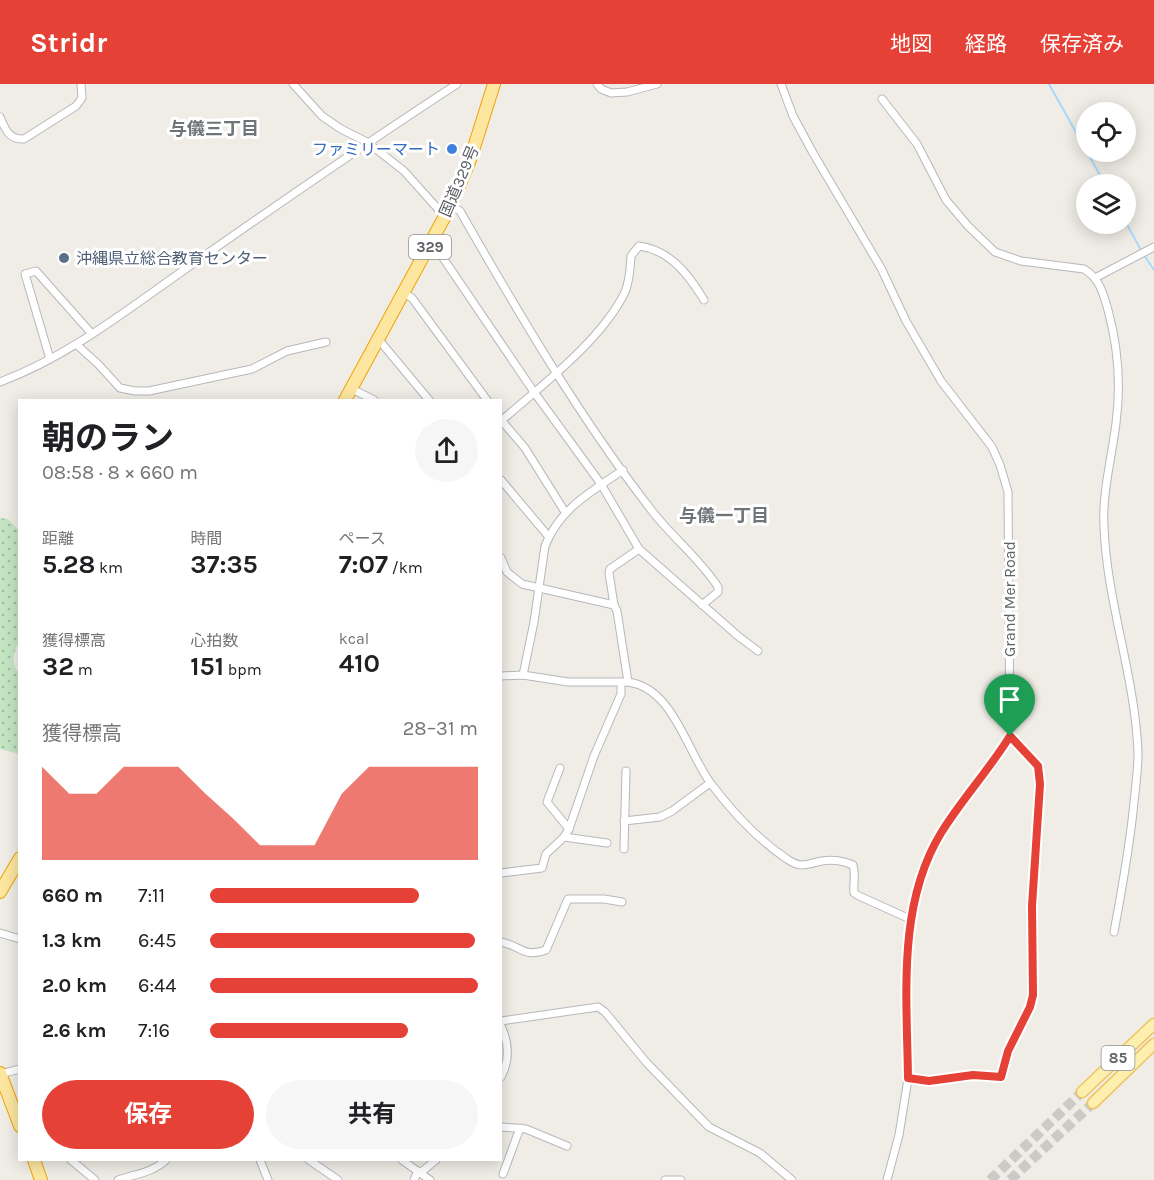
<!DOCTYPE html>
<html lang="ja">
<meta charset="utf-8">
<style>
:root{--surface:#fff;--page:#f6f6f6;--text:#202124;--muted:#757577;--accent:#e64136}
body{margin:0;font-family:Karla,"Noto Sans JP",sans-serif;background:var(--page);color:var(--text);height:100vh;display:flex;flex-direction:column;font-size:22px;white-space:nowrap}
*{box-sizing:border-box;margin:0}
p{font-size:20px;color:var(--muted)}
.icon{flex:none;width:33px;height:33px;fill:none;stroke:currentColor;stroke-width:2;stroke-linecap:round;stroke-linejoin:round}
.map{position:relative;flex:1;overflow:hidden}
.panel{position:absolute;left:18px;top:315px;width:484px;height:762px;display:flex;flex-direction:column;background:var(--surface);border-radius:0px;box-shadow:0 3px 15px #0003}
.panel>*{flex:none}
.controls{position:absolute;left:1076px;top:18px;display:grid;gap:12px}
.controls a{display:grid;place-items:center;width:60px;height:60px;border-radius:50%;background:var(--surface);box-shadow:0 3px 15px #0003;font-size:30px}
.pin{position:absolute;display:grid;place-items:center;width:51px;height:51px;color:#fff;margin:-62px -26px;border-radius:50% 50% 50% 0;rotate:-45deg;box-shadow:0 0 6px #0007}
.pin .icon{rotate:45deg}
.round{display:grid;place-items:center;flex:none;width:63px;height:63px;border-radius:32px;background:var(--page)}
.overview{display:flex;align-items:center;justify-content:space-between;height:102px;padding:0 24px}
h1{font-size:33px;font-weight:700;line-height:45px}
.metrics{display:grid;grid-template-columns:repeat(3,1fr);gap:9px;height:102px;padding:6px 24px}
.metrics div{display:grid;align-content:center}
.metrics b{font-size:26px;font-weight:700}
.metrics small{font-size:16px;font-weight:400}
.metrics p{font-size:16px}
.chart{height:168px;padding:12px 24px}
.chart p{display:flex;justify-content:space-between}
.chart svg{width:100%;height:108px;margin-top:6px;fill:var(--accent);opacity:.7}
.primary-button{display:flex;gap:12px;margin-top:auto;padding:12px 24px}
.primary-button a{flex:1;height:69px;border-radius:36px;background:var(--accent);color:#fff;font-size:24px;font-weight:700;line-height:69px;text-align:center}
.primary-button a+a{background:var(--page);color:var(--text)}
ul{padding:0 24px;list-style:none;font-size:20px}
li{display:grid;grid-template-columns:96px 72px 1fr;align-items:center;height:45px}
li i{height:15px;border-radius:8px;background:var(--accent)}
header{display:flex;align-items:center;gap:36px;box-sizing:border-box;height:84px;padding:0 30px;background:var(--accent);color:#fff}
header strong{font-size:28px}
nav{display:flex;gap:33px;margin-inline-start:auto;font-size:21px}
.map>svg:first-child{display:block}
.park{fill:url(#park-dots)}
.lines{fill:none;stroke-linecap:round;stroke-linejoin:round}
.stream{stroke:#a9dafd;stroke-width:2}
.primary-tunnel{stroke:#cccac6;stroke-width:10;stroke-dasharray:10 5;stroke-linecap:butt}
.minor-casing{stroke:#b6b8bc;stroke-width:9}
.primary-casing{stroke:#efc460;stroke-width:13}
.trunk-casing{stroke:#f0a305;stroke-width:14}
.minor{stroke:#fff;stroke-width:7}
.primary{stroke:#fdefae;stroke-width:10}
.trunk{stroke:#fce6a0;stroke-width:12}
.route-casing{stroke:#fff;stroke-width:12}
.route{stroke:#e64136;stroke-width:8}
.shop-dot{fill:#3f7fe0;stroke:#fff;stroke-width:2}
.service-dot{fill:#5c6f8a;stroke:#fff;stroke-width:2}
.labels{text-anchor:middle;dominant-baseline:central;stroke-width:6;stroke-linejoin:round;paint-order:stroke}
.shield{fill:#fff;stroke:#8e9194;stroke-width:1.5}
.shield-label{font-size:15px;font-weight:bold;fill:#5e6266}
.shop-label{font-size:16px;fill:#366cbe;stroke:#fff;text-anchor:end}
.street-label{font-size:16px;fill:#5e6266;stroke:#fff}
.service-label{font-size:16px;fill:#4e5e75;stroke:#fff;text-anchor:start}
.neighbourhood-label{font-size:18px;font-weight:bold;fill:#6f7478;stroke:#fff}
</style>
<header>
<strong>Stridr</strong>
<nav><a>地図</a><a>経路</a><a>保存済み</a></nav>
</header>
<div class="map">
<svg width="1154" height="1096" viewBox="0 0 1154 1096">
<defs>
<pattern id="park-dots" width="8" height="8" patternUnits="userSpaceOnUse" patternTransform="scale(1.5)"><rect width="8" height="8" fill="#c4e6c3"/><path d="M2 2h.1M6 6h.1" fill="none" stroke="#a2bea2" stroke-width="1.8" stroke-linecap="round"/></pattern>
</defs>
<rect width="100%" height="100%" fill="#f0ede6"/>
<path class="park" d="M0,434L8,435L19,447V560L17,561C13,572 11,580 19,589V670L0,665Z"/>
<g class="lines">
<g class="stream">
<path d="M1049,0L1086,66"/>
<path d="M1087,68L1105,100"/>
<path d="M1125,137L1141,166"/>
<path d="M1144,171L1154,186"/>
</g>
<g class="primary-tunnel">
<path d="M990,1096L1082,1008"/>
<path d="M1010,1096L1093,1019"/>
</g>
<g class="minor-casing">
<g id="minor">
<path d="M293,0L322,32L341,45L367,58L404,87L438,125L446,129"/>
<path d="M597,0L601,5L611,9L627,8L657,0"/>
<path d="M781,0L793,32L813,69L881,184L906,237L941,297L992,363L1000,381L1008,408L1010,652L995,677L941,748L924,783L910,835L907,904L908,995L899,1051L887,1096"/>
<path d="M882,15L917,60L946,116L968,142L995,168L1021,177L1084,185C1100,195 1103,209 1108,226C1118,263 1121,302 1116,339C1112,373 1102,408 1104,443C1107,519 1135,592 1138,668C1138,685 1136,701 1134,718C1130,762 1122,805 1114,848"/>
<path d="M0,33C5,45 9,56 24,55L76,22L82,14L81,0"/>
<path d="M451,121L460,127C519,230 580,334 652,427C673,454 700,475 718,503V508L702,521"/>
<path d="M429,163L439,168L534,308L601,400L639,465L738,552L758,567"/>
<path d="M1095,194L1154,163"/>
<path d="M404,209L412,214L487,316"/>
<path d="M379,256L429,316"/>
<path d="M77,261L98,280L120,304L135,307H149L252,285L287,267L326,258"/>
<path d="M50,275L25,190L36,187L92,250"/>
<path d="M0,298C72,271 132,222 194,179C281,118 368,58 457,0"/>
<path d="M352,305L374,316"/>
<path d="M501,336L525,364L565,428"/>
<path d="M501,337C541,302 602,256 625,208C630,196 630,185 631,172L639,162C670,166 689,191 704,216"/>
<path d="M501,396L549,453"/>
<path d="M501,474L507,488L522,500L614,521L617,527L628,598"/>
<path d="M614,521L609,489L610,485L639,465"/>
<path d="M523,591L534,538L545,462C560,424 591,408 623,386"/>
<path d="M501,592L523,591L568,598H628C674,604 687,669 712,701C734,730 757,755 787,775C801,785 807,780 822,777C833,775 843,777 853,781C856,790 853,799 854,809L859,812L910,835"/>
<path d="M560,684L547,718L569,745"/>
<path d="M624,737L660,733L672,727L710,699"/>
<path d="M564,753L607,759"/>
<path d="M624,765L626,687"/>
<path d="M501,789L542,784L546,770L564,753L569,745L594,672L621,610V598"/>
<path d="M0,849L20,855"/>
<path d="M501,858C522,862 523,874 546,866L568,815H604L622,818"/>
<path d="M501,937L598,923L605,928L646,978L709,1043L760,1069L792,1096"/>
<path d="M501,942C509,959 510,976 501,993"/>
<path d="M0,990L20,985"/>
<path d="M908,995L929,997L973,991L1001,993L1008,967L1030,923L1033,911L1032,823L1040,700L1038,682L1010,652"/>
<path d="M501,1043L526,1045L567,1062"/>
<path d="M71,1076L95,1096"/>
<path d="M260,1076L268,1096"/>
<path d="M309,1076L338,1096"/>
<path d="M402,1076L430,1096"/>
<path d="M420,1089L436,1076"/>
<path d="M503,1090L520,1044"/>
<path d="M118,1096C135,1090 152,1089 166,1076"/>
<path d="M414,1096L418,1087"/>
<path d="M665,1096H681"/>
</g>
</g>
<g class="primary-casing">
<g id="primary">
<path d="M1082,1008L1154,940"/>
<path d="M1093,1019L1154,960"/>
</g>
</g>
<g class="trunk-casing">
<g id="trunk">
<path d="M345,316L451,121L470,76L494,0"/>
<path d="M0,808L20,774"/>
<path d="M0,989L20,1042"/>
<path d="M34,1076L41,1096"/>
</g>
</g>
<use href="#minor" class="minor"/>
<use href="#primary" class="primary"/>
<use href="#trunk" class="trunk"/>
</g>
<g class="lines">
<g class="route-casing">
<path id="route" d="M1010,652L1038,682L1040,700L1032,822L1033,911L1030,923L1008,967L1001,993L973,991L929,997L908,994C907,913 897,821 941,749C962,715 989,686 1010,652Z"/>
</g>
<use href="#route" class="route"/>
</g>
<circle class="shop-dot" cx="452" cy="65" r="6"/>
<circle class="service-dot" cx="64" cy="174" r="6"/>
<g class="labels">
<g class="shield">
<rect x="409" y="151" width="42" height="24" rx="4.5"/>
<rect x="1101.5" y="962" width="33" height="24" rx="4.5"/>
</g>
<g class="shield-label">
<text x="430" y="163">329</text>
<text x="1118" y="974">85</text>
</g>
<g class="shop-label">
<text x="440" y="65">ファミリーマート</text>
</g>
<g class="street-label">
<text transform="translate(459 97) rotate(-67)">国道329号</text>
<text transform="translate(1009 515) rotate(-90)">Grand Mer Road</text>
</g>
<g class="service-label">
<text x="76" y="174">沖縄県立総合教育センター</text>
</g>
<g class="neighbourhood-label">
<text x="214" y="45">与儀三丁目</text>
<text x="724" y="432">与儀一丁目</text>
</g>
</g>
</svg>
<div class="controls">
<a><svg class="icon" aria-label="locate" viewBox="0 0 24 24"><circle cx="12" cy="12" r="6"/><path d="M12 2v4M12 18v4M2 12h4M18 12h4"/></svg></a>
<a><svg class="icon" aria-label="layers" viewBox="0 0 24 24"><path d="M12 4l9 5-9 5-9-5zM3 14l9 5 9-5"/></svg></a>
</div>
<div class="pin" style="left:1010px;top:652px;background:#1e9e55"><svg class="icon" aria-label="arrive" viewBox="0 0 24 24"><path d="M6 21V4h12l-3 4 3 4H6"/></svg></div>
<section class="panel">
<div class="overview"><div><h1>朝のラン</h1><p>08:58 · 8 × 660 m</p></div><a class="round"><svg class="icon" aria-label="share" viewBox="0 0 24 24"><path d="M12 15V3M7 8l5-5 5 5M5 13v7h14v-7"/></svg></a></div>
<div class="metrics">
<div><p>距離</p><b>5.28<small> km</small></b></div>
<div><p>時間</p><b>37:35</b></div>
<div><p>ペース</p><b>7:07<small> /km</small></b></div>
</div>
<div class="metrics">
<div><p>獲得標高</p><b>32<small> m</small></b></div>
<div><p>心拍数</p><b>151<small> bpm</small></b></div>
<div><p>kcal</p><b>410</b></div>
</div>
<div class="chart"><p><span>獲得標高</span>28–31 m</p>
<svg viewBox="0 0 160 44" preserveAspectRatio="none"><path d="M0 44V6L10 17L20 17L30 6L40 6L50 6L60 17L70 27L80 38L90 38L100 38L110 17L120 6L130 6L140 6L150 6L160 6V44z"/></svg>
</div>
<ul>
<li><b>660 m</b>7:11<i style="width:78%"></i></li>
<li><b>1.3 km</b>6:45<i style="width:99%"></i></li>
<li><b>2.0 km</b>6:44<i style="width:100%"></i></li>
<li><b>2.6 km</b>7:16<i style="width:74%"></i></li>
</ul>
<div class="primary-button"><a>保存</a><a>共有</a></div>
</section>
</div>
